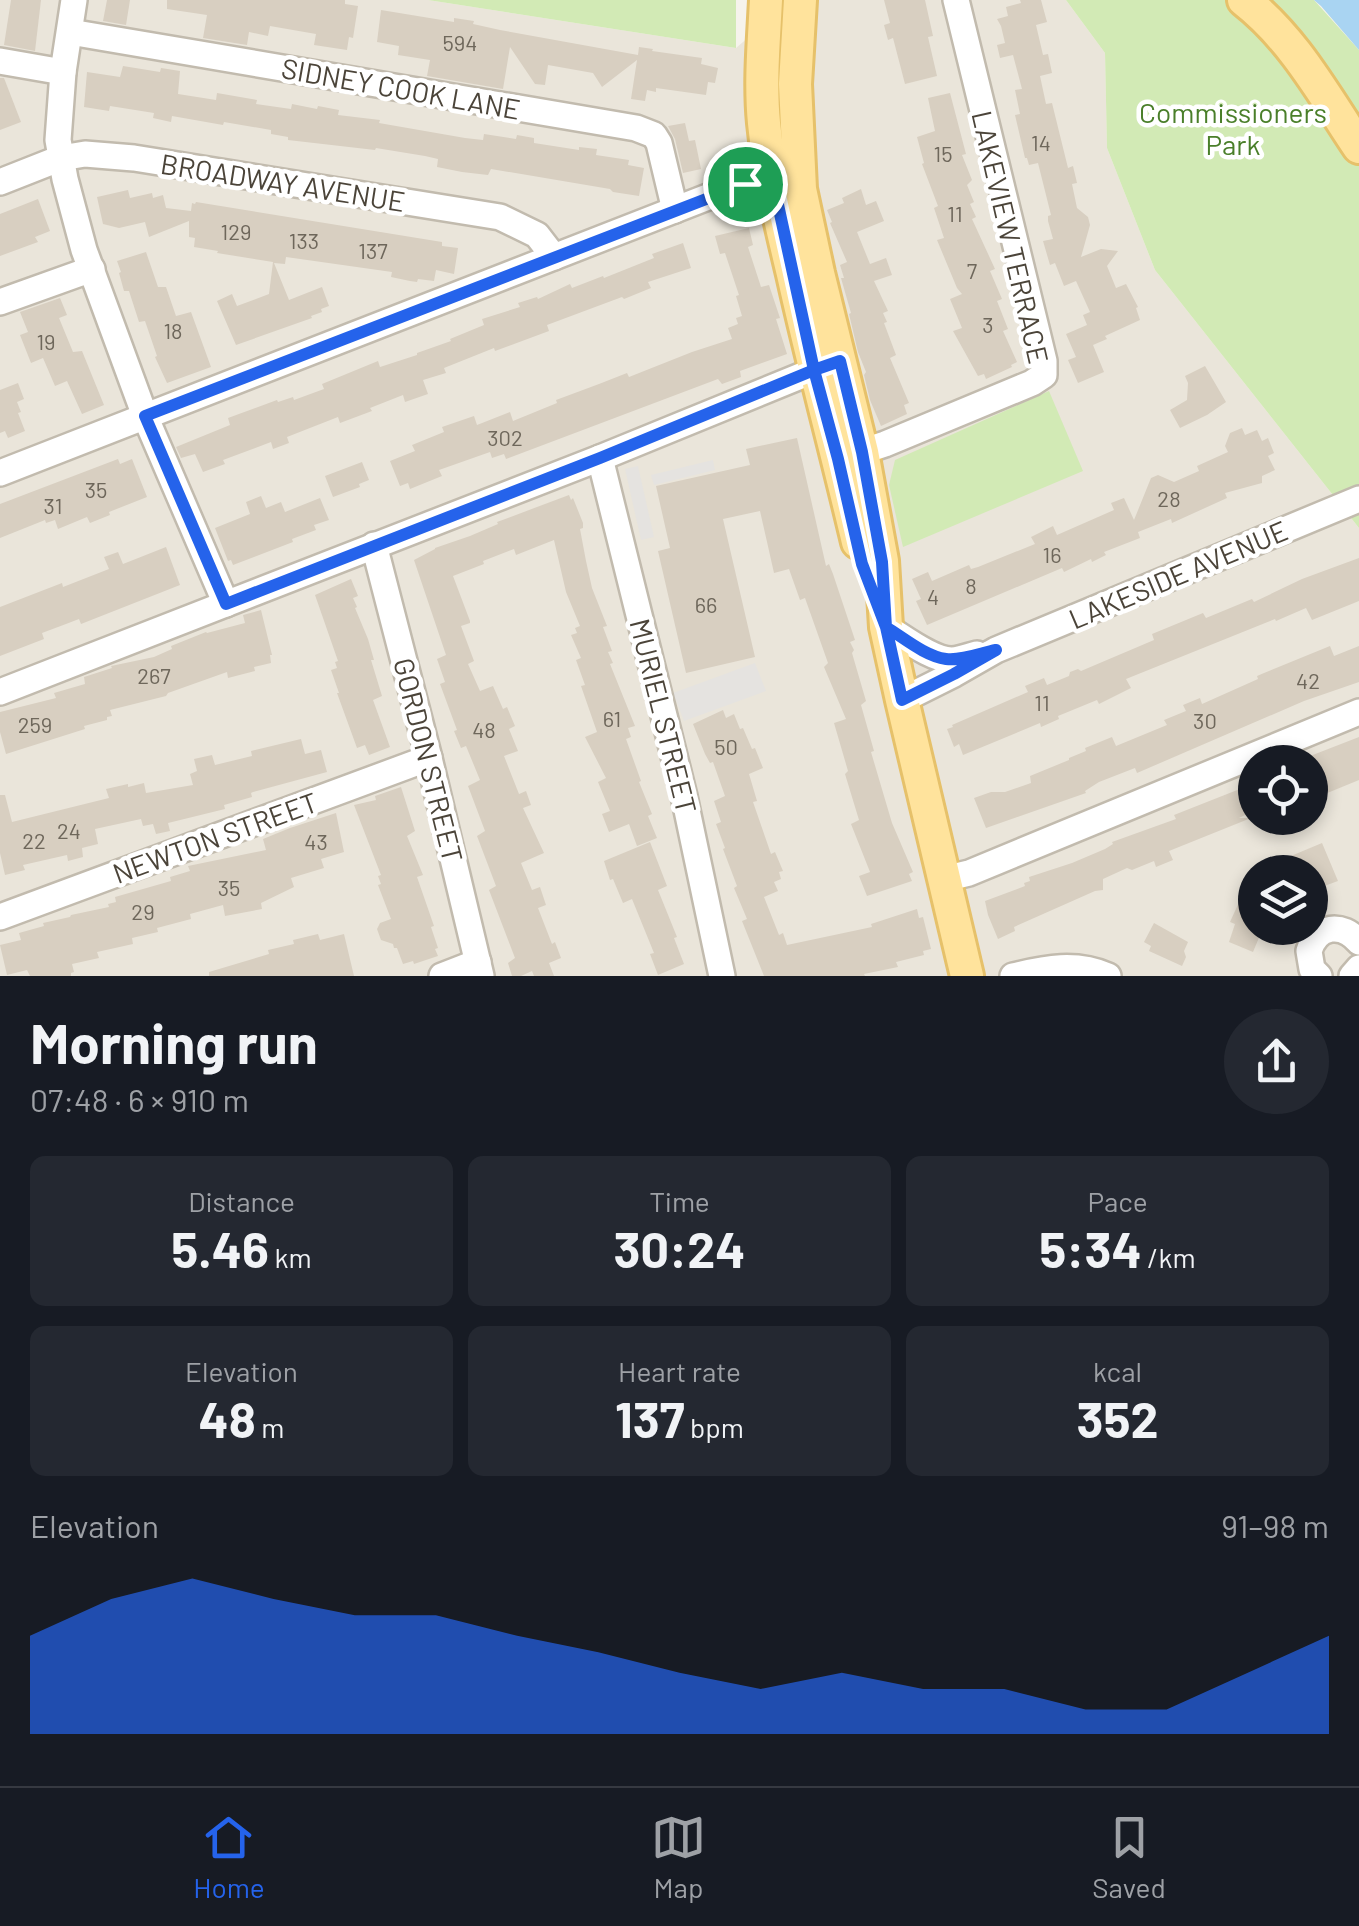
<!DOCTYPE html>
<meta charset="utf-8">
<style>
:root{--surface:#171b24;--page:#242831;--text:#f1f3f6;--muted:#9ea1a6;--line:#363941;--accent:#2563eb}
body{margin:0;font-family:Barlow,sans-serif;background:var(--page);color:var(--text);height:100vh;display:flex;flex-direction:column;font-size:38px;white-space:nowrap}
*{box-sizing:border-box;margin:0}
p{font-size:32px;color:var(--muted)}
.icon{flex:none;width:55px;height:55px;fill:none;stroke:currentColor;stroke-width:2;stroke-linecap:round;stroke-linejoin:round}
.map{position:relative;height:976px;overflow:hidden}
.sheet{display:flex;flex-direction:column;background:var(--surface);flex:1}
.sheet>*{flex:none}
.controls{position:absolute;left:1238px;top:745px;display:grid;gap:20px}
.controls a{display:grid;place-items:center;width:90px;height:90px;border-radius:50%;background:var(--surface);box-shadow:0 5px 15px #0003;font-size:50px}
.pin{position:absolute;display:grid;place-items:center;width:85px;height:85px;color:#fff;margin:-42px;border:5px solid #fff;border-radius:50%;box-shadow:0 2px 10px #0007}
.round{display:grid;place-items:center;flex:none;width:105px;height:105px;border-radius:52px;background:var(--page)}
.summary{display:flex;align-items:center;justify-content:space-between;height:170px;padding:0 30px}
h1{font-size:55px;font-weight:700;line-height:75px}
.stats{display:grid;grid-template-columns:repeat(3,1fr);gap:15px;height:170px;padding:10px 30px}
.stats div{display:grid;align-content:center;border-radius:15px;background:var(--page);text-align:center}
.stats b{font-size:50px;font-weight:700}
.stats small{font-size:28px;font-weight:400}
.stats p{font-size:28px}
.chart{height:280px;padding:20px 30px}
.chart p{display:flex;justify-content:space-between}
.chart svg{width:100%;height:180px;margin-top:10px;fill:var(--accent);opacity:.7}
.tab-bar{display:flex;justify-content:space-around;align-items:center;height:140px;border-top:2px solid var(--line);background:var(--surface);font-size:28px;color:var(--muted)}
.tab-bar a{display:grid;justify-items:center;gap:5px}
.tab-bar .on{color:var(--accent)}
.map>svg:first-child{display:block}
.residential{fill:#eae5da;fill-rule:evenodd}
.green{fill:#d2eab5}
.parking{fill:#e5e3e0}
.water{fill:#a9d4f2}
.building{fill:#d8cfc1}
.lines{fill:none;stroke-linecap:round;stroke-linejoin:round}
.minor-casing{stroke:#c2bbae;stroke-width:30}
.major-casing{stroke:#e6c16a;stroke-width:38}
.minor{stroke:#fff;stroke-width:25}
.major{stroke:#ffe39c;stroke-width:32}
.route-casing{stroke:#fff;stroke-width:20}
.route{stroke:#2563eb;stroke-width:12}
.labels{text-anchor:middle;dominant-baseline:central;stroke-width:9;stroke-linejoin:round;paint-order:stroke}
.number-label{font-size:22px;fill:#6e675b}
.street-label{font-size:28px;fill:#4b4439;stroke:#fff}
.park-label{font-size:28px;fill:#4a7f2a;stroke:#fff}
</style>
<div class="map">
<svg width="1359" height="976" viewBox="0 0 1359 976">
<rect width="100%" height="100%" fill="#f6f3ec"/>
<path class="residential" d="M0,0H428L736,48L792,0H1066L1105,53L1107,148L1155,270L1359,528V976H0ZM1255,762H1310V818H1255ZM1255,872H1310V928H1255Z"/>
<g class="green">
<path d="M428,0H736V48Z"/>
<path d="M1066,0H1314L1359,50V528L1155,270L1107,148L1105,53Z"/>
<path d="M1049,391L1083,471L903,547L889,485L895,460Z"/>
</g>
<g class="parking">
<path d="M713,460L715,470L654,485L651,475Z"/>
<path d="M638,466L654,537L641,540L625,469Z"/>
<path d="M755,663L766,691L684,721L673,693Z"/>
</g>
<path class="water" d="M1314,0H1359V50L1321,6Z"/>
<g class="building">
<path d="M11,0H41L35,51L4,45Z"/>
<path d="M107,0H130L126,25L103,21Z"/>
<path d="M167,0H345V4L358,6L353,38L349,37L347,50L314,45L316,34L270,26L268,36L249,32L247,45L203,38L207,15L167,9Z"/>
<path d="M884,0H925L933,36L928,37L937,76L905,84L893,38L888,40L884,25L890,23Z"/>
<path d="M1020,0H1041L1047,22L1036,25L1043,55L1048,54L1052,73L1040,76L1046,104L1052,103L1068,168L1073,166L1077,183L1072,184L1077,208L1088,217L1090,225L1081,257L1101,249L1118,251L1107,266L1116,288L1126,284L1138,307L1136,308L1140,320L1105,336L1107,339L1093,345L1104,372L1078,383L1068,360L1076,357L1066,334L1087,325L1083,315L1090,312L1076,281L1064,286L1055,263L1050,265L1043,241L1053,239L1048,221V216L1051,215L1038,163L1029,165L1027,158H1025L1015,115L1020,114L1015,90L1022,89L1013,55L1000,58L997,45L1005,43L1001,26L997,19L1008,16L1006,7L1021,3Z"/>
<path d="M381,10L454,22V18L474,21L473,24L500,30L638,55L639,47L653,49L652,51L702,58L701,64L718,68L715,83L708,82L706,95L656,88V92L647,90L645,101L631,99L637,60L602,87L593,73L548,65L545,85L535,84L510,47L503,89L427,76L430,60L398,55L399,46L377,42Z"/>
<path d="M123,66L160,72L161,68L180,71L178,94L216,100L217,93L257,100L256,104L291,109L292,104L317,109L318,106L339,110L338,115L380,120L379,123L465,138L483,140L484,134L516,139L517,135L534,138V143L579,150V147L597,149L596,155L629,160L628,165L644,168L639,196L613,192L610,189L491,169L488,175L462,172L437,167L438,159L425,156L376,148L375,150L288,140V137L271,134V130L224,122L223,125L172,116L171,122L153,118L154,113L110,106L109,111L84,107L87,72L120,77Z"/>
<path d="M0,78H4L21,122L0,130Z"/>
<path d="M950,93L966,154L962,155L972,180L967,185L974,202L970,204L976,217L972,219L995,269L990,271L1002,299L997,301L1008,329L1003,331L1017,362L1011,365L1012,367L986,379L984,374L978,376L953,331L962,328L950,299L962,294L957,288L937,240L944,238L934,208L938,206L922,164L924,163L917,137L935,131L928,98Z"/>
<path d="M685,123L689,141L695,140L701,169L683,173L675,139L668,126Z"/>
<path d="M861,189L866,205L876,201L884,221L857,232L870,264L886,258L892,275L874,281L888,311L883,313L887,322L884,323L896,355L890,358L909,403L904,405L907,414L881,426L870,400L864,375L866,372L858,352L849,314L851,313L841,278H844L840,265L847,262L830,223L832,222L827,210L844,203L842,198Z"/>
<path d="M128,190L130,198L152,193L153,198L163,195L166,208L191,211L192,203L195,204L196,202L442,242V246L458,248L454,274L436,270L434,281L418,279L417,282L410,281L391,277L392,272L286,257L285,264L274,263L289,300L322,287L329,306L321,309L322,312L311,316L312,318L236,345L217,301L232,294L237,306L269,294L273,262L217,253L218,251L194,247L195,238L189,237V221L149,237L145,222L119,228L103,224L97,197Z"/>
<path d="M38,199L50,231L35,237L38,242L0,256V214Z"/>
<path d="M749,228L753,245L748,247L761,287L769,285L780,318L776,319L787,354L740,371L741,377L722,384L718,379L506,459L504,454L492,458L490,452L439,470L442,476L410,489L408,483L400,486L390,461L415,451L412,445L444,432L442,427L474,416L477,425L510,412L513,421L557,403L556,400L599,384L627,373L629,377L692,352L732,339L728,328L738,324L736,318L742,316L736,296L739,295L725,253L720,254L715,236Z"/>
<path d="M683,243L691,268L648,282L651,288L624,299L622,297L547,325L549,331L495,351L494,348L444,368L446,373L423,380L428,394L405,402L403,395L370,408L372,411L340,423L338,417L287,437L289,443L273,449L271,442L223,460L225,464L203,472L195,454L181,458L176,447L230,425L228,418L277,400L278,402L293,397L294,400L324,389L322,384L378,361L380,367L417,355V353L451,341L450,339L484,325L482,319L520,307L518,303L537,297L538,299L570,284L572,288L603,276L604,278L654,258L652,254Z"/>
<path d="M146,252L158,287H166L176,316L191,312L211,367L167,383L155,357L157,356L145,321L139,322L129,291H124L119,273L121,272L117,261Z"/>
<path d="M60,298L67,315L59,318L73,352L82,351L104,405L82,414L67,381L55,386L43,358L31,363L20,335L28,332L20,312Z"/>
<path d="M1205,366L1226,402L1207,415L1180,428L1170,410L1187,400L1188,383L1185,376Z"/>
<path d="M18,383L24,399L17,402L21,412L18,413L25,431L8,438L5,431L0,433V390Z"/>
<path d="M1242,428L1245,435L1257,430L1262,441L1268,438L1274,453L1268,456L1275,470L1262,476V483L1225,493L1227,498L1172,523L1171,519L1138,532L1140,538L1104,552L1106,555L1092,562L1091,559L1064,572L1062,568L927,625L916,601L921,599L912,579L928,572L932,581L969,565L971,569L978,567L1035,544L1031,537L1053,526L1057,535L1114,510L1111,503L1124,498L1134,520L1151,478L1158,475L1174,482L1199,471L1197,466L1228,452L1225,446L1230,433Z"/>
<path d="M797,438L826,566L829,564L833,574L855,640L850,642L854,650L852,653L866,701L861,705L874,751L871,752L892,823L913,872L909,874L912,881L867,896L859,876L870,872L851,824L859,820L845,774L848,771L834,723L846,719L824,667L828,663L805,598L800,600L789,569L774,573L760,511L723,519L755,657L686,673L658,551L670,548L656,486L750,465L746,449Z"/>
<path d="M118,459L120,464L132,459L147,497L109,512L110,515L90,523L87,517L58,529L55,520L46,523L45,520L0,538V504Z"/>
<path d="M362,462L369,480L359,484L360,487L333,497L325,476Z"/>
<path d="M569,495L571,500L573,498L583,523V528L580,529L586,561L592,588L607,626L603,627L612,651L608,652L613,663L610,664L635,726L628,728L631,737L626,739L641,781L639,782L652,814L648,816L657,838L637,846L629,824L609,832L602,814L610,811L598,782L606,778L585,737L597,732L581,686L585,685L576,660L581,658L571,635L577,633L575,628L580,626L566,592L554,540L516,555L514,549L483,561L484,564L453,576L470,621V623L461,626L474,661L468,664L480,691L493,686L503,709L507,707L515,726L509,729L518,751L504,756L519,794L526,791L531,805L523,808L544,853L521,863L532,890L540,887L546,905L538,908L552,944L555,942L561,958L549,963L554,976H534L532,971L521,976H512L508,963L515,958L489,890L496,886L477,836L485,831L468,786L480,780L466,746L461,748L454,731L457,730L440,684L445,682L437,659L446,655L414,560L435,549V548L470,536L498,524L497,522Z"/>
<path d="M261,496L266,508L281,502L285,512L320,498L329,520L314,525L316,530L292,539L293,542L233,565L231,560L228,561L215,528L250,514L246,502Z"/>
<path d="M166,547L180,585L81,624L79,619L66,624L42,633L44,639L0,656V607L62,583L63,587L109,569L104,557L118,552L123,564Z"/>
<path d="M1359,558V601L1312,620L1306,608L1276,621L1275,619L1126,679L1131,688L1099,704L1097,700L1058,716L1059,719L1041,727L1040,723L963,755L959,744L954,747L947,729L953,727L952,725L1028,692L1025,686L1044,678L1047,685L1069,676L1070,672L1078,669L1081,671L1154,640L1152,634L1203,613L1206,618L1252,599L1254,602L1302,579Z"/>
<path d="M351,579L358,596L353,598L357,607L355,608L368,639L374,660H371L382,696L373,700L390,747L369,755L365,745L357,748L337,693H339L331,670L337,668L335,662L338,661L315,595Z"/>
<path d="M261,610L272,655H270L271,663L254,667L255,671L228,678L227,672L168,693L166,696L110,710L112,716L107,717V720L84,726L85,729L6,754L0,732V712L56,698L54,693L85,684L84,677L112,668L111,666L154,657L172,649L171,646L206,632L207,633L245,623L243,615Z"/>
<path d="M1330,646L1334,656L1359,646V682L1304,701L1137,773L1135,768L1099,782L1085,791L1086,793L986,828L974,798L991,792H1005L1031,783L1030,776L1069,760V758L1086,751L1085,748L1112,737L1116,746L1167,725L1164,720L1186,711L1183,705L1200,698L1202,704L1258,679L1257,676L1264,673Z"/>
<path d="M723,710L726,718L734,714L740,729L743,728L752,749L755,748L763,768L749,774L757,801L753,802L771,854L775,852L783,871L779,872L781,879L774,882L778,891L764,897L779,935L783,933L787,945L872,927L871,924L917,909L919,918L923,917L931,949L923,951L924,955L896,962L898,967L864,974L865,976H764L742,921L747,919L734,888L737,886L723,849L725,848L716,824L721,822L714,801L725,796L713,762L710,763L705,754L693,724Z"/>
<path d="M1359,737V780L1320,796L1314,784L1310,786V762H1307L1305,758Z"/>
<path d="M301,739L305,754L321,750L327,772L253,792L251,793L252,797L224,805L225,809L168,823L170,831L156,834L153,824L143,826L141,819L95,829L98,844L82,848L83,857L68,861L67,855L23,865L25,870L5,875L0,853V795H5L12,822L109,798L106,789L128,784V787L144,783L146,793L193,785L190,774L197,771L194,759L212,755L215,765L252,756L251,751Z"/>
<path d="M1255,783V810L1239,818H1251L1169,851L1173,860L1156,867L1154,861L1132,870L1127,868L1103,879V890L1095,891L1014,927L1015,931L998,939L988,915L985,901L1025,886L1024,883L1030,881L1029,877L1072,863L1105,849L1113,844L1112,842L1176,819L1174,815Z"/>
<path d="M401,787L415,831L407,836L423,875L417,877L434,926L431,927L438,948L435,949L438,956L414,964L413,961L403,964L397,948H394L393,944L381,940L377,929L380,923L391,919L378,885L381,884L378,876L381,875L354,805L376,800L375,796Z"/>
<path d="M336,813L344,852L321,859L324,868L291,878L294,887L261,903L262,909L225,916L223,905L190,914L191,919L157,928L158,932L132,938L133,944L97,952L99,958L72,964L74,972L71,973V976H30L27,970L7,975L0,945L21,940L19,933L44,926L43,923L70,917L71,915L109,907L108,904L116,902L115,897L171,881L170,877L190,871L188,866L266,850L263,839L290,828Z"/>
<path d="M650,842L667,886L658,890L677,937L674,938L684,964L658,975L650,954L654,953L632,899L623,903L613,879L610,880L604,861Z"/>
<path d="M1322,843L1338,881L1316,889L1314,883L1310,884V872H1253Z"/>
<path d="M1240,900L1255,906V928H1263L1253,952L1229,942L1235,924L1230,922Z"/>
<path d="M1154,923L1188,942L1184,951L1186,957L1182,966L1149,951L1151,946L1144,942Z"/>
<path d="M318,934L320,940L344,934L354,976H209V972L269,954L268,950L294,944L293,940Z"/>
</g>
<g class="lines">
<g class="minor-casing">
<g id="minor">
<path d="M74,0L63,72L58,140L65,179L84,250L145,416L226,604"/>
<path d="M70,32L636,128L654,135L659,143L675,210"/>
<path d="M0,61L63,72"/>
<path d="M0,182L61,158L85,154L134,158L500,217L537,235L554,257"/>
<path d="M0,302L92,269"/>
<path d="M846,457L885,444L1032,383L1044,375V361L1035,324L956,0"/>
<path d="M600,458L684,796L722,976"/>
<path d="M0,473L718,193L772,177"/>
<path d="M374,545L429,758L481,976"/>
<path d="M886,627C903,637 933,661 953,660C961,659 969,656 977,654"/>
<path d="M0,692L600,458L830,364"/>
<path d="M902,700L954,674L996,650L1359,499"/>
<path d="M944,879L969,873L1359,712"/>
<path d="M0,917L429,758"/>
<path d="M442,976L478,962"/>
<path d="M1013,976C1046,968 1076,962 1108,976"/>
<path d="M1319,976L1312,969L1309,951C1317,925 1342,922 1359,942"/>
<path d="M1352,976L1359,968"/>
</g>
</g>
<g class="major-casing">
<g id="major">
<path d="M766,0C764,41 760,82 764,123C769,174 781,224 793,274C813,364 837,453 858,542"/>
<path d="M800,0L795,84L800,189L818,273L862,452L882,561L886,627L902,700L967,976"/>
<path d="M1244,0C1294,39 1324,95 1359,147"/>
</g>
</g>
<use href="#minor" class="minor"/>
<use href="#major" class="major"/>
</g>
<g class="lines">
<g class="route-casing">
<path id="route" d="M745,184L145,416L226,604L600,458L814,370L838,459L862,564L886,627L902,700L954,674L996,650C981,653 962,661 946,659C925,656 904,638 886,627L882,562L862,452L840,361L814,370L772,177L745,184"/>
</g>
<use href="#route" class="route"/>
</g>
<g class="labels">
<g class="number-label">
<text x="460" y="42">594</text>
<text x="1041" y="142">14</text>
<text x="943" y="153">15</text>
<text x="955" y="213">11</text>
<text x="236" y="231">129</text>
<text x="304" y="240">133</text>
<text x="373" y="250">137</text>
<text x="972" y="270">7</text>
<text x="988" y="324">3</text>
<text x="173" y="330">18</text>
<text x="46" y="341">19</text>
<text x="505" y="437">302</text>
<text x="96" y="489">35</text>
<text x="1169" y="498">28</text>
<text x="53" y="505">31</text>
<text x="1052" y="554">16</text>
<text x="971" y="585">8</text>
<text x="933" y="596">4</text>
<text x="706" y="604">66</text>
<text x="154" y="675">267</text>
<text x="1308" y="680">42</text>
<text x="1042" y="702">11</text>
<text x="612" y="718">61</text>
<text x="1205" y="720">30</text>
<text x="35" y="724">259</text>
<text x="484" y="729">48</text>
<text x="726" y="746">50</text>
<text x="69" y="830">24</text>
<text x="34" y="840">22</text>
<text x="316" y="841">43</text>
<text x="229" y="887">35</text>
<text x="143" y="911">29</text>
</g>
<g class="street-label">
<text transform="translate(401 88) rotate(10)">SIDNEY COOK LANE</text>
<text transform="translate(283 182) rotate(9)">BROADWAY AVENUE</text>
<text transform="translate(1011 237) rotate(77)">LAKEVIEW TERRACE</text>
<text transform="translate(1178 574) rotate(-23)">LAKESIDE AVENUE</text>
<text transform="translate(664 716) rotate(76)">MURIEL STREET</text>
<text transform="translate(429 760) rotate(76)">GORDON STREET</text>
<text transform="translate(215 837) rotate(-20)">NEWTON STREET</text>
</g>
<g class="park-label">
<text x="1233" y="112">Commissioners<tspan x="1233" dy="32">Park</tspan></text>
</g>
</g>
</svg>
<div class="controls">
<a><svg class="icon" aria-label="locate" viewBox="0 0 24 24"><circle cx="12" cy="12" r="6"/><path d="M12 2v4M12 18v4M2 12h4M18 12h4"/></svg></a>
<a><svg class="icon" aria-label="layers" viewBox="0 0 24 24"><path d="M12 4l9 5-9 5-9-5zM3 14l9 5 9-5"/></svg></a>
</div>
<div class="pin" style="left:745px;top:184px;background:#1e9e55"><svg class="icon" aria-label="arrive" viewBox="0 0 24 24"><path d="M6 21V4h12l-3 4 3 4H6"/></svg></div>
</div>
<section class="sheet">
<div class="summary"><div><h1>Morning run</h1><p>07:48 · 6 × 910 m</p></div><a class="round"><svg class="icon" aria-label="share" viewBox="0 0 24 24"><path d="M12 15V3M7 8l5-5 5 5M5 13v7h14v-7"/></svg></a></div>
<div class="stats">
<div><p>Distance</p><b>5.46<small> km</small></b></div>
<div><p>Time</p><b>30:24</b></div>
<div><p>Pace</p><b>5:34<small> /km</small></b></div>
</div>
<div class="stats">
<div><p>Elevation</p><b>48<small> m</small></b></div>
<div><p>Heart rate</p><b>137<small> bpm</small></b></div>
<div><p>kcal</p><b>352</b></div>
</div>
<div class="chart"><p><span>Elevation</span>91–98 m</p>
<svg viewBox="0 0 160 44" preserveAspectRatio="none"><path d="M0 44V20L10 11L20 6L30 11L40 15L50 15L60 20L70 24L80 29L90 33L100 29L110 33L120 33L130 38L140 38L150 29L160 20V44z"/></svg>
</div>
</section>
<nav class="tab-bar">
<a class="on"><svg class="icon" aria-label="home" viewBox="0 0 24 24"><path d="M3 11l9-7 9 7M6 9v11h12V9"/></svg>Home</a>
<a><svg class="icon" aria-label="map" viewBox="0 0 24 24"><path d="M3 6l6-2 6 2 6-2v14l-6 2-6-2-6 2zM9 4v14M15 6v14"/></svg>Map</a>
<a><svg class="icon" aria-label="saved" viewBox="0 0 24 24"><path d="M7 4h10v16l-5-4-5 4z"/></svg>Saved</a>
</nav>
